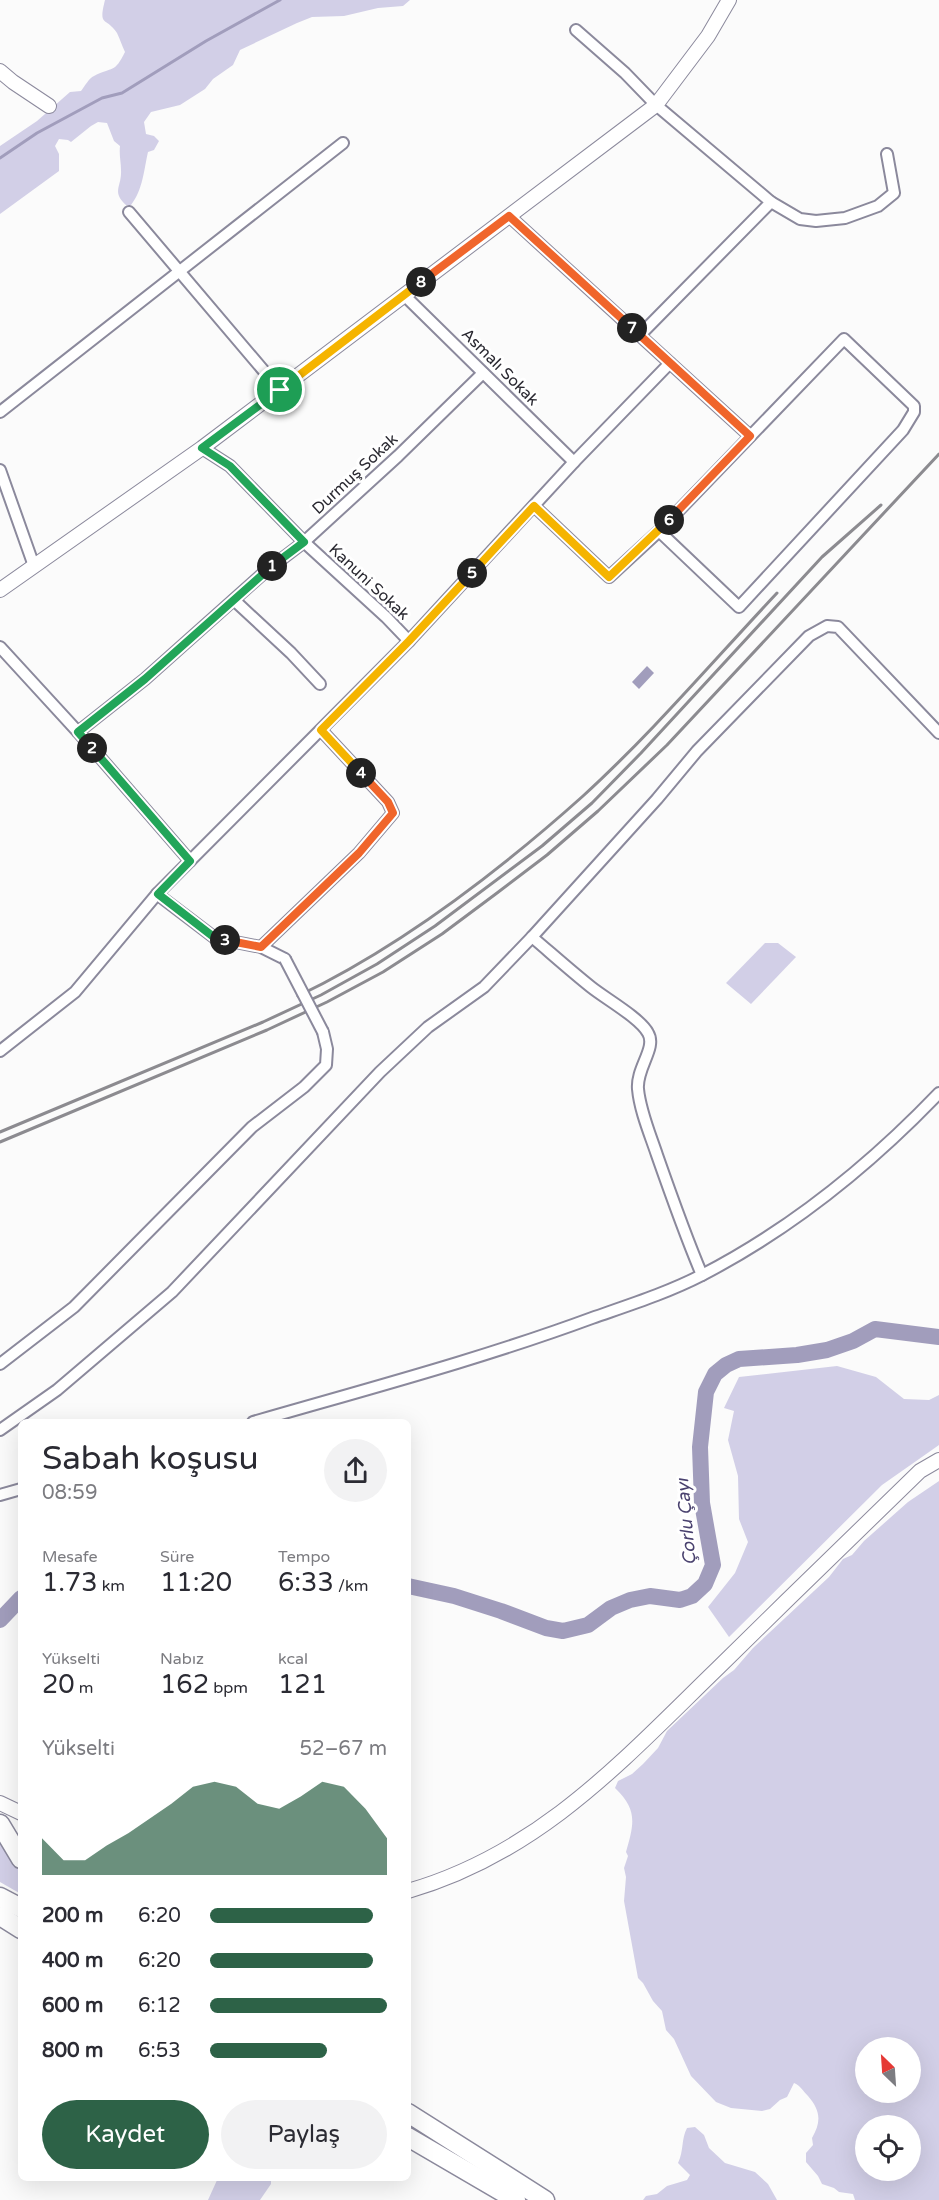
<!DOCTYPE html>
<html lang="tr">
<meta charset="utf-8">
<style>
:root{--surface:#fff;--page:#f2f2f3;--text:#2b2b33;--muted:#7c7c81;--accent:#2d6247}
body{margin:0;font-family:"Varela Round",sans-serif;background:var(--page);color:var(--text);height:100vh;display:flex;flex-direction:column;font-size:22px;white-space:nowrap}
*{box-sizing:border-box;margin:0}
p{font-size:20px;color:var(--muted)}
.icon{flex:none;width:33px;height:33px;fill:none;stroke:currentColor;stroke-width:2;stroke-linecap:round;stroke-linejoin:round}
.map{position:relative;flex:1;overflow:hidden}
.drawer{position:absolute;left:18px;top:1419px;width:393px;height:762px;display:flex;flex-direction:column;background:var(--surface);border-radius:9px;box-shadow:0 6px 24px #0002}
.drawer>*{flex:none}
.needle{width:39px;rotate:335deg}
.fabs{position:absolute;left:855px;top:2037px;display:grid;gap:12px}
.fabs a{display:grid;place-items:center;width:66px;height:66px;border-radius:50%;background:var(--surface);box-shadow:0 6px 24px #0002;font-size:30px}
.pin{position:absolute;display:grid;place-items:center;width:51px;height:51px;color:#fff;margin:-26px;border:3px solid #fff;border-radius:50%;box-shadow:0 2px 6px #0007}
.km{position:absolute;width:30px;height:30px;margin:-15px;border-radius:50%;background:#222;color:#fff;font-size:16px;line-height:30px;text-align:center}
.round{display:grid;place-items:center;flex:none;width:63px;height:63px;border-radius:32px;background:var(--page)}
.headline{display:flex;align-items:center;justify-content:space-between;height:102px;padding:0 24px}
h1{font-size:33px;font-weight:600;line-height:45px}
.metrics{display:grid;grid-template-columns:repeat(3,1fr);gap:9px;height:102px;padding:6px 24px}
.metrics div{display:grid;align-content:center}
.metrics b{font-size:26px;font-weight:600}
.metrics small{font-size:16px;font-weight:400}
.metrics p{font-size:16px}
.chart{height:168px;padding:12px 24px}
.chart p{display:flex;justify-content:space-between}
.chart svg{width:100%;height:108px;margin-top:6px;fill:var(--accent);opacity:.7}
.cta{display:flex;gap:12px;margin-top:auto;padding:12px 24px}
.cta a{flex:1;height:69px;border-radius:36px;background:var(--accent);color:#fff;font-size:24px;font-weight:600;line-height:69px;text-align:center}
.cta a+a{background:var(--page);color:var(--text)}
ul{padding:0 24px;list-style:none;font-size:20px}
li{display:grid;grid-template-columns:96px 72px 1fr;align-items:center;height:45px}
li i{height:15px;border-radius:8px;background:var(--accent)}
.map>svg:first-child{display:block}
.green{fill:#d2cfe7;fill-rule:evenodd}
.water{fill:#a19dbc}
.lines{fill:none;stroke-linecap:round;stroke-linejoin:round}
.stream{stroke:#a19dbc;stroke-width:3}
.river{stroke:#a19dbc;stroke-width:16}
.minor-casing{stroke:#8b899c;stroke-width:14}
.tertiary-casing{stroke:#8b899c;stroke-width:16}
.trunk-casing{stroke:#8b899c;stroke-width:21}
.minor{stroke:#fff;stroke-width:10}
.tertiary{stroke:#fff;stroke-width:14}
.trunk{stroke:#fff;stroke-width:18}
.rail{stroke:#8c8b90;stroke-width:3}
.minor-bridge-casing{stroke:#8b899c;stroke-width:14;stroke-linecap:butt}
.minor-bridge{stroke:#fff;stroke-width:10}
.split-1-casing{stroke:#fff;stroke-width:12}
.split-2-casing{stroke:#fff;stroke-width:12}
.split-3-casing{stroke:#fff;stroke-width:12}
.split-4-casing{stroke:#fff;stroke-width:12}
.split-5-casing{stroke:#fff;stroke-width:12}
.split-6-casing{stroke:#fff;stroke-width:12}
.split-7-casing{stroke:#fff;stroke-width:12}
.split-8-casing{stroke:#fff;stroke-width:12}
.split-9-casing{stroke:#fff;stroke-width:12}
.split-1{stroke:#22a559;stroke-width:8}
.split-2{stroke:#22a559;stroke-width:8}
.split-3{stroke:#22a559;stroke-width:8}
.split-4{stroke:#f0652b;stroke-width:8}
.split-5{stroke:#f5b400;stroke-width:8}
.split-6{stroke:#f5b400;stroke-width:8}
.split-7{stroke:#f0652b;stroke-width:8}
.split-8{stroke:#f0652b;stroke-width:8}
.split-9{stroke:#f5b400;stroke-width:8}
.labels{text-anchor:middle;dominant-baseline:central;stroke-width:6;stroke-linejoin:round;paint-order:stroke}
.street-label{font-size:16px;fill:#2a2931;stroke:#fff}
.water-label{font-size:18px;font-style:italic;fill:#49416e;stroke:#fff}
</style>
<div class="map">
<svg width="939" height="2200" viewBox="0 0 939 2200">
<rect width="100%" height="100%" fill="#fbfbfb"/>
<g class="green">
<path d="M105,0H410L403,6L378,8L344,16L312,17L297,23L240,50L233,65L213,79L205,89L180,105L151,112L144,122L146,134L154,136L159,141L154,150L148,152C144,169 143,190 131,205H126C111,191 122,187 121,170C121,162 119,155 120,146L114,141L107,123L98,122L91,126L71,142L68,140L59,139L55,146L59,154V171L0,214V146L37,121L70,92L81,91C85,86 89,78 94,76C113,66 114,74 125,52C122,46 120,39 117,33C106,16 98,28 105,0Z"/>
<path d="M765,943H778L796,957L751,1004L726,983Z"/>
<path d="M837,1366L876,1377L904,1399L929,1400L939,1395V1445L882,1485L729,1637L708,1607L735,1573L748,1542L739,1519L738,1476L728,1440L734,1411L724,1408L739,1377Z"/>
<path d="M939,1481V2200H855L853,2194L839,2192L834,2188L822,2184L818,2176L806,2162V2153L813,2145L812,2138C822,2121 820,2110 808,2096C803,2091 800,2085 794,2083L787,2097L780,2100L770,2109L762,2111L731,2108L716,2102L691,2076L674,2039L666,2030L662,2011L653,2001L643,1983L638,1978L624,1901L626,1877L624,1868L628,1856L626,1852C634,1824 638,1810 615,1788L618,1781L632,1774L643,1764L658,1748L667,1731L723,1678L734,1670L753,1648L829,1577L843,1559L852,1555L864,1541L908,1502ZM866,2048H910V2092H866ZM866,2126H910V2170H866Z"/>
<path d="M0,1838L14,1864L21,1869V1894L0,1882Z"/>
<path d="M695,2127L704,2135L709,2148L725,2163L755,2172L768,2184L777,2200H643L646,2196L657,2194L667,2186L687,2180L690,2175L678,2163C684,2151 681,2139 687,2128Z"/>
<path d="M218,2178H271V2184L260,2200H208Z"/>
</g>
<path class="water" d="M647,666L654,673L639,689L632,682Z"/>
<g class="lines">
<path class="stream" d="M0,158L37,133L102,98L122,93L206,41L280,0"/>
<g class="river">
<path d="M408,1586L454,1596L501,1611L546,1628L563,1631L588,1625L611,1608L630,1600L650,1596L680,1600L692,1596L705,1584L713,1565L702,1503L700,1447L706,1392L715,1374L726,1365L739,1359L797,1355L827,1350L853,1341L875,1329L939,1337"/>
<path d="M0,1620L21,1598"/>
</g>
<g class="minor-casing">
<g id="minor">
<path d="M576,30L625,73L656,105L771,202L800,219L816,221L845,218L878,206L894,193L887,154"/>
<path d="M129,212L280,390"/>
<path d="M509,216L750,436"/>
<path d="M404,295L574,462"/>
<path d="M640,335L771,202"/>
<path d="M0,412L343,143"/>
<path d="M202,448L230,466L304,542L386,617L409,641"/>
<path d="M0,470L34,566"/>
<path d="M534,506L609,577L659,531L739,607L903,430L914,412V406L844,339L659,531"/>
<path d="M234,600L291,653L320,684"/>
<path d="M0,647L78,732L190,861"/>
<path d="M78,732L145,679L266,571L304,542L398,456L483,373"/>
<path d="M157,894L215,938L261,947L285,959"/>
<path d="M532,937C552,954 571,971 591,987C606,999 640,1018 648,1033C657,1048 636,1068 638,1089C640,1111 650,1134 657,1155C671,1195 685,1235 702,1275"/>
<path d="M261,947L359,853L393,813L388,802L321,730"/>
<path d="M0,1051L75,992L157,894L409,641L574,462L670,363"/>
<path d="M0,1364L74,1307L252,1127L304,1087L326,1065L327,1049L323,1032"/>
<path d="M253,1422C367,1389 481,1359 592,1318C629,1305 667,1293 702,1275C791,1229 870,1165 939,1093"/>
<path d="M0,1430L57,1390L172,1292L380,1072L428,1027L484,987L532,937L657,799L697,751L809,636L827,626L838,627L939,733"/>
<path d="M0,1495L21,1489"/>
</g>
</g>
<g class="tertiary-casing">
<g id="tertiary">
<path d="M0,71L13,82L49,106"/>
<path d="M0,590L202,448L656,105L708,36L729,0"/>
<path d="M0,1803L21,1813"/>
<path d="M408,1891C540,1853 623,1760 718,1668C785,1602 853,1536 920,1471L939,1460"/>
</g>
</g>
<g class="trunk-casing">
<g id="trunk">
<path d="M0,1824L21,1859"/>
<path d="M0,1897L21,1908"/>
<path d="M0,1916L21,1929"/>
<path d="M408,2113L545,2200"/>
<path d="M408,2137L516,2200"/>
</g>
</g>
<use href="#minor" class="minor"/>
<use href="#tertiary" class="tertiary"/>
<use href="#trunk" class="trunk"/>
<g class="rail">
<path d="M298,996C402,946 497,873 583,796C652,733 713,661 777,593"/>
<path d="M0,1132L263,1022L321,995L377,964L435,926L542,846L592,803L641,753L822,557L881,505"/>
<path d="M0,1142L267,1030L327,1002L383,972L442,934L497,893L547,855L598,811L667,745L939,454"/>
</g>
<g class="minor-bridge-casing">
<path id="minor-bridge" d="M285,959L323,1032"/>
</g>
<use href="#minor-bridge" class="minor-bridge"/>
</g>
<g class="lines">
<g class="split-1-casing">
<path id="split-1" d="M272,566L304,542L230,466L202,448L280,390"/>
</g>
<g class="split-2-casing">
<path id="split-2" d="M92,748L78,732L145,679L272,566"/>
</g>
<g class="split-3-casing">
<path id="split-3" d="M92,748L190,861L158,894L215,938L225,940"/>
</g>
<g class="split-4-casing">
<path id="split-4" d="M225,940L261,947L359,853L393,813L388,802L361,773"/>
</g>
<g class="split-5-casing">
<path id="split-5" d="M361,773L321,730L409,641L472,573"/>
</g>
<g class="split-6-casing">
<path id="split-6" d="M472,573L534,506L609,577L669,520"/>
</g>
<g class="split-7-casing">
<path id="split-7" d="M632,328L750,436L669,520"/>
</g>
<g class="split-8-casing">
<path id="split-8" d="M421,282L509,216L632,328"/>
</g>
<g class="split-9-casing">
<path id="split-9" d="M280,390L421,282"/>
</g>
<use href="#split-1" class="split-1"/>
<use href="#split-2" class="split-2"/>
<use href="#split-3" class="split-3"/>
<use href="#split-4" class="split-4"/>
<use href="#split-5" class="split-5"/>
<use href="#split-6" class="split-6"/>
<use href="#split-7" class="split-7"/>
<use href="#split-8" class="split-8"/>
<use href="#split-9" class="split-9"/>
</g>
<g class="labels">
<g class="street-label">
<text transform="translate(500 367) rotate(45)">Asmalı Sokak</text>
<text transform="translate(355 474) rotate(-43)">Durmuş Sokak</text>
<text transform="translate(369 582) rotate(43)">Kanuni Sokak</text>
</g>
<g class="water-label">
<text transform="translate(686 1522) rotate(-95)">Çorlu Çayı</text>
</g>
</g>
</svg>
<div class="fabs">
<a><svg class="needle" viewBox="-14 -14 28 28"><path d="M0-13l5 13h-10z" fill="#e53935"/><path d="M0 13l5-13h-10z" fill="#7c7c81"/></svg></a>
<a><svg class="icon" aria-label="locate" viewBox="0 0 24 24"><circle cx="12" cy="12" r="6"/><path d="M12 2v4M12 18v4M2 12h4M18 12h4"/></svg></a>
</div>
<div class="pin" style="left:280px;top:390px;background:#1e9e55"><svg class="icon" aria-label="arrive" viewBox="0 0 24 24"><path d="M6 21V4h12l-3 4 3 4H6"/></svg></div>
<b class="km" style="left:272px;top:566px">1</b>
<b class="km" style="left:92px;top:748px">2</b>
<b class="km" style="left:225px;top:940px">3</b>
<b class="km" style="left:361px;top:773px">4</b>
<b class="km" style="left:472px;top:573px">5</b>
<b class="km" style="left:669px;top:520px">6</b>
<b class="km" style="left:632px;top:328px">7</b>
<b class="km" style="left:421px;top:282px">8</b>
<section class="drawer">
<div class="headline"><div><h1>Sabah koşusu</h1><p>08:59</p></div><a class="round"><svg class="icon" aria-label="share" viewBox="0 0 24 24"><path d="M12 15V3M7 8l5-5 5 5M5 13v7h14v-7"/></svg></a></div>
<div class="metrics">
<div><p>Mesafe</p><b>1.73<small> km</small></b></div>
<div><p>Süre</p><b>11:20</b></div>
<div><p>Tempo</p><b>6:33<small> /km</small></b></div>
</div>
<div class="metrics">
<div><p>Yükselti</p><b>20<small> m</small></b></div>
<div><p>Nabız</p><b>162<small> bpm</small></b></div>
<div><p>kcal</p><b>121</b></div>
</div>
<div class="chart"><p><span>Yükselti</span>52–67 m</p>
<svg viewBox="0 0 160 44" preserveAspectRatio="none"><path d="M0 44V29L10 38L20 38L30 32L40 27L50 21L60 15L70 8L80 6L90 8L100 15L110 17L120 12L130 6L140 8L150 17L160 29V44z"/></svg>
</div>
<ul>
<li><b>200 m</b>6:20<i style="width:92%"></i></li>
<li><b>400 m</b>6:20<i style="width:92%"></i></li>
<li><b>600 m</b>6:12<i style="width:100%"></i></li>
<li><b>800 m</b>6:53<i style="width:66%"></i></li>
</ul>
<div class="cta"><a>Kaydet</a><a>Paylaş</a></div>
</section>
</div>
